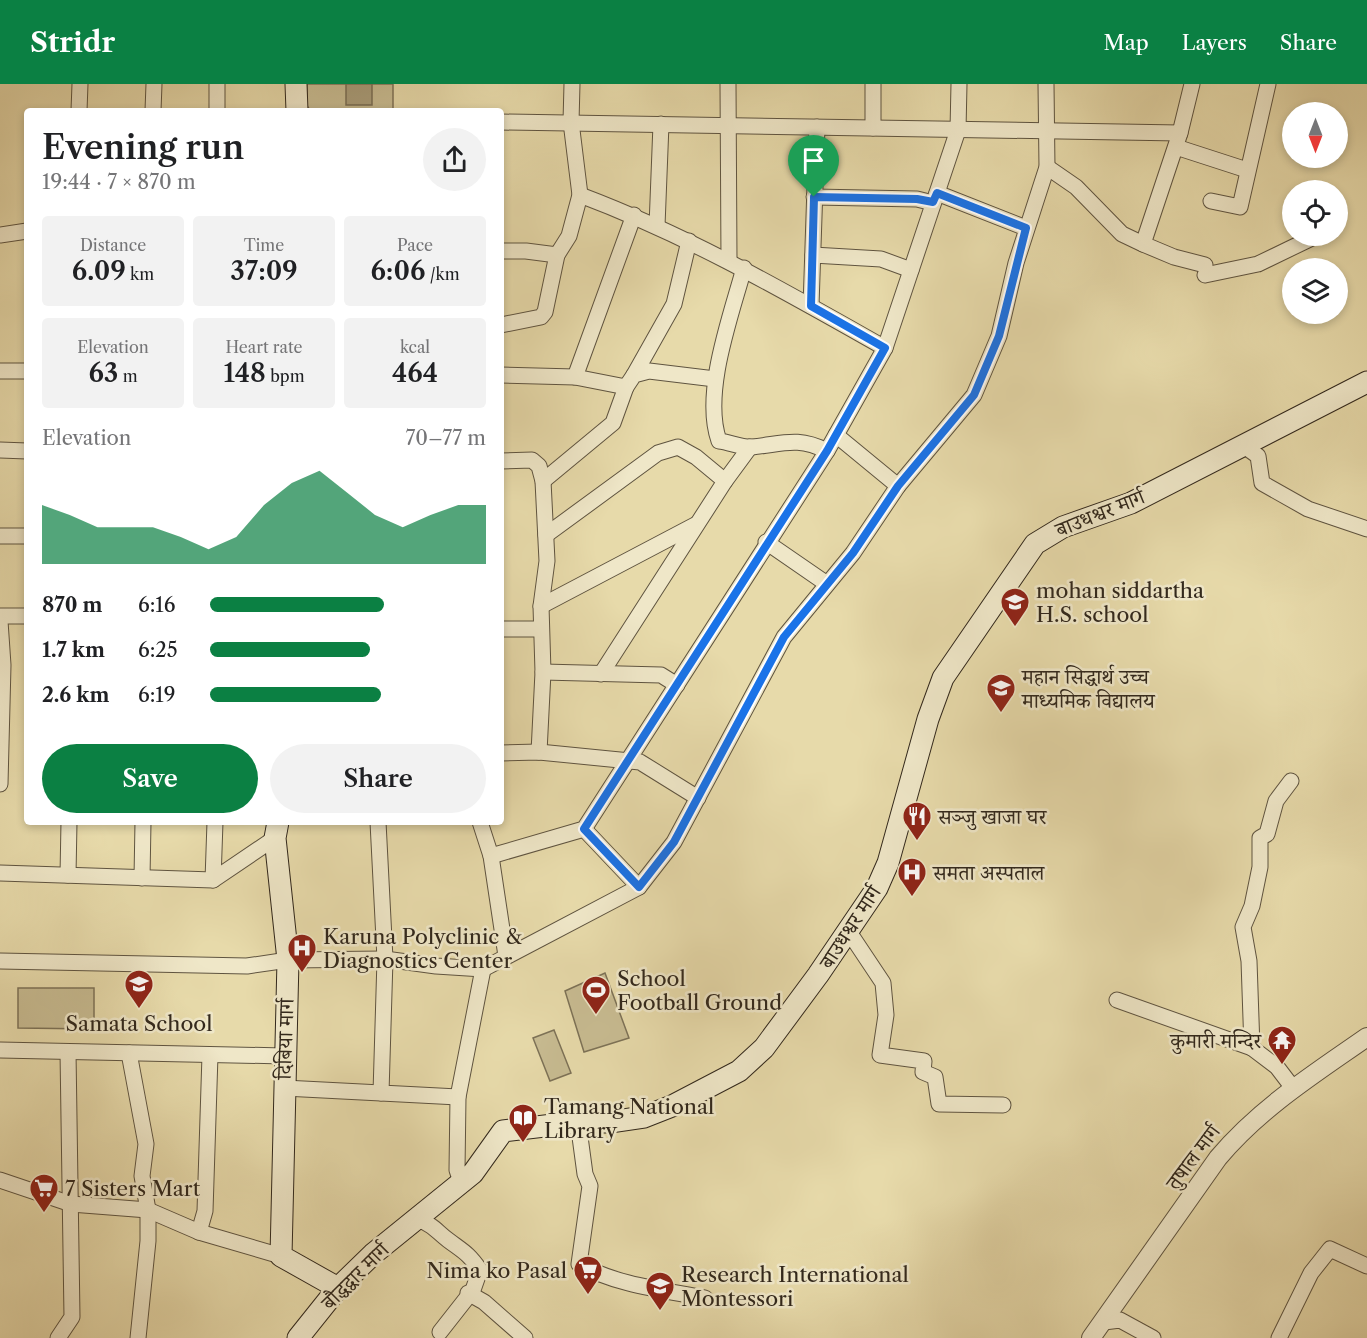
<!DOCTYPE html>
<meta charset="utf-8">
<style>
:root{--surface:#fff;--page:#f2f2f2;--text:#202124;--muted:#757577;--accent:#0b8043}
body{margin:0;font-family:"Libre Caslon Text","Noto Serif Devanagari",serif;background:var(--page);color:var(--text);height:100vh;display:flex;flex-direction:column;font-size:22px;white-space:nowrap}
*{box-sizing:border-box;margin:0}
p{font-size:20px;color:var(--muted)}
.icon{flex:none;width:33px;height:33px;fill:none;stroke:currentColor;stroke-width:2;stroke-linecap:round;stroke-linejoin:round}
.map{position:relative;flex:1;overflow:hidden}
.sheet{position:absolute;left:24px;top:24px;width:480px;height:717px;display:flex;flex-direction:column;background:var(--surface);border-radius:6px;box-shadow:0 3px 9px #0003}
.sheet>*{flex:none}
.needle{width:39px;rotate:180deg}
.controls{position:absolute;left:1282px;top:18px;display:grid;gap:12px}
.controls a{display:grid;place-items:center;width:66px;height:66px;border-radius:50%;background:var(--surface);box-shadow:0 3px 9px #0003;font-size:30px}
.pin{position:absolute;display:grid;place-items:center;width:51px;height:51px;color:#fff;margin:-62px -26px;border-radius:50% 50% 50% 0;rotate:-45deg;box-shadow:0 0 6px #0007}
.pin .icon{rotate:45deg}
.round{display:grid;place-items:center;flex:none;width:63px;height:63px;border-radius:32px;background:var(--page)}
.headline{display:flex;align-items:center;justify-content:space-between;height:102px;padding:0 18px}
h1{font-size:33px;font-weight:600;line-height:45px}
.stats{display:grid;grid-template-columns:repeat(3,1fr);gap:9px;height:102px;padding:6px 18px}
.stats div{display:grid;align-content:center;border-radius:6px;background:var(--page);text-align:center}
.stats b{font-size:26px;font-weight:600}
.stats small{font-size:16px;font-weight:400}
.stats p{font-size:16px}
.chart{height:168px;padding:12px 18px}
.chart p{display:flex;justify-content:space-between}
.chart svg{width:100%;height:108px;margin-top:6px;fill:var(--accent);opacity:.7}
.button{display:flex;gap:12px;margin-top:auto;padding:12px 18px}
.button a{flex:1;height:69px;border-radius:36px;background:var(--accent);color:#fff;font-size:24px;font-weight:600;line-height:69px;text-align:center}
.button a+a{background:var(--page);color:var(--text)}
ul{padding:0 18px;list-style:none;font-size:20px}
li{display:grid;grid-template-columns:96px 72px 1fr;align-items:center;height:45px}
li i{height:15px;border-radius:8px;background:var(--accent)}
header{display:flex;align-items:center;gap:36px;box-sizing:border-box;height:84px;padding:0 30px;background:var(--accent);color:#fff}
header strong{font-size:28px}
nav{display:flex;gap:33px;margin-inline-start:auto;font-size:21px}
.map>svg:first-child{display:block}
.green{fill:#c8bc92;stroke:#7d7257;stroke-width:1.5}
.water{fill:#a99d7a;stroke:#796e54;stroke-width:1.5}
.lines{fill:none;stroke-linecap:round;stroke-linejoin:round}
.minor-casing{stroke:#5f5440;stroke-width:17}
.tertiary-casing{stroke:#5f5440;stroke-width:20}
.secondary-casing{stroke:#32281c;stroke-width:23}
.minor{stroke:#efe7c8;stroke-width:15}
.tertiary{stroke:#efe7c8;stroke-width:18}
.secondary{stroke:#efe7c8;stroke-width:21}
.route-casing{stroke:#fff;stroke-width:12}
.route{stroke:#1a73e8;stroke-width:8}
.labels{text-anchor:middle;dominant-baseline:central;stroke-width:5;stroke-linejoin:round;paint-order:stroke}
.street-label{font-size:21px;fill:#32281c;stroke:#efe7c8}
.poi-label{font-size:21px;fill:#32281c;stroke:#efe7c8;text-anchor:start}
</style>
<header>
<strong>Stridr</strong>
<nav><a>Map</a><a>Layers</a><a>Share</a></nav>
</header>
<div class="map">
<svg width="1367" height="1254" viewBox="0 0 1367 1254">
<rect width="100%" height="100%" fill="#e7daaa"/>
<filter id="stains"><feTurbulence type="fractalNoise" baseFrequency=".00333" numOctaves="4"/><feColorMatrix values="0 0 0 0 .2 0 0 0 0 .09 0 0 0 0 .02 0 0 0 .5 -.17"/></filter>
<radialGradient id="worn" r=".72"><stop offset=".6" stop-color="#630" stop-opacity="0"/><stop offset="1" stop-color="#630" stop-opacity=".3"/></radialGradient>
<g class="green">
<path d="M307,0H393V27H311L307,22Z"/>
<path d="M605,889L629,954L584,968L565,907Z"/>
<path d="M18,904H94V945L18,944Z"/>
<path d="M554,946L571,989L550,997L533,954Z"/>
</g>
<rect class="water" x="346" y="0" width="26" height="21"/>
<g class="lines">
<g class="minor-casing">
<g id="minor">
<path d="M728,0L729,175"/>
<path d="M1192,0L1180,49L1143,160L1174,173L1205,181"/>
<path d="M79,27L80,0"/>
<path d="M153,27L154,0"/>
<path d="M217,27V0"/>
<path d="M501,38L1180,49"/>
<path d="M873,44V0"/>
<path d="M1176,63L1247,86"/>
<path d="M1047,83L1076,103L1122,150L1143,160"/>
<path d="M937,109L1026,144"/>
<path d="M580,111C689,152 784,207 885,264"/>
<path d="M814,113L917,115L933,119"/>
<path d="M1211,117L1240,123L1268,0"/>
<path d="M657,142L661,40"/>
<path d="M0,151L27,147"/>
<path d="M501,167H526L557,171L569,152L580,111L571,38L572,0"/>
<path d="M813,171L881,175L911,186"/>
<path d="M744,184C731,232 702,309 719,357C729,358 743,364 752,363C783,360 797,352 827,367"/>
<path d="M1205,191L1258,180L1316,152"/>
<path d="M811,222L817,43"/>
<path d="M501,241L541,233L545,228L557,171"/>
<path d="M0,287H27"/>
<path d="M501,291L575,293L626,303L634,291L649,287L715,295"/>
<path d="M634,291L674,220L689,157"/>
<path d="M575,293L634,131"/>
<path d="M836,351L898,402"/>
<path d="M1244,362L1258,372L1262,399L1308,425L1367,445"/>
<path d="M0,366L27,367"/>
<path d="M501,377L532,376L539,382L543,397L547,477L541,522L543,588L539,668"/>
<path d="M543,397L613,339L626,303"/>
<path d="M546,451L658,369L678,363L696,373L725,397"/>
<path d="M0,452H27"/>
<path d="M766,458L827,500"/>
<path d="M541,522L695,441"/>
<path d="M0,532H27"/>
<path d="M0,537L3,581L0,700"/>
<path d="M501,545H541"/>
<path d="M543,588L661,591L677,601"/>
<path d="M601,590L725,397L750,363"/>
<path d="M501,669L539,668L640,678L698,714"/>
<path d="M1291,697L1276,717L1267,750L1260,754V783L1252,822L1243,843L1249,877L1252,964L1277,983L1293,1004"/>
<path d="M378,738L385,875L381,1009L458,1013"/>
<path d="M480,738L491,772L506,872"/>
<path d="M584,745L639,803"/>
<path d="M491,772L584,745L827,367L885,264L958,46L959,0"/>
<path d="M0,789L213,796L275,754"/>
<path d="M68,791L69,738"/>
<path d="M142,794L143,738"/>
<path d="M213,796L215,738"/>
<path d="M849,848L883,899L886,931L880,971L924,977L923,988L935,993L939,1020L1003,1021"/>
<path d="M0,877L247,882L288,876L385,875L436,882L483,885L639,803L674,758L784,553L853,469L898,402L974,311L999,252L1016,179L1047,83L1046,0"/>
<path d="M1117,916L1252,964"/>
<path d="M0,966L284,972"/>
<path d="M129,969L146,1060L142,1092L148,1126V1157L138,1254"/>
<path d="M284,1004L381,1009"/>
<path d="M578,1038L585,1090L590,1102L579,1180C616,1201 663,1206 705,1214"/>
<path d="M0,1096L71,1120L148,1126L199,1148L281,1172"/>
<path d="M461,1098L457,1086L458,1013L483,885"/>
<path d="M416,1135C434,1141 435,1146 448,1156C464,1168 468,1169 480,1186L473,1206L440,1248"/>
<path d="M199,1148L205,1127L210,971"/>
<path d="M468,1209L484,1218L525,1254"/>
<path d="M1104,1238L1120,1236L1153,1254"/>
<path d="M58,1254L72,1233L68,968"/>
<path d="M1279,1254L1311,1189L1330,1165L1367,1182"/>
</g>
</g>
<g class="tertiary-casing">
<path id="tertiary" d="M1091,1254L1218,1074C1260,1024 1314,990 1367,953"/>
</g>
<g class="secondary-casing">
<g id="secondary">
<path d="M296,0L297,27"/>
<path d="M278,738L275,754L288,876L281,1172L338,1204"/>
<path d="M298,1254L338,1204L373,1170L473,1089L503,1047L578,1038H610L644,1033L672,1022L739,987L764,964L818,891L877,804L888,779L928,635L943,594L1035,460L1063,443L1131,419L1367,298"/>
</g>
</g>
<use href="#minor" class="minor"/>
<use href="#tertiary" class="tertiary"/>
<use href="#secondary" class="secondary"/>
</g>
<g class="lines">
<g class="route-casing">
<path id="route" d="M937,109L1026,144L999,252L974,311L898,402L853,469L784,553L674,758L639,803L584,745L827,367L885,264L811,222L814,113L917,115L933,118Z"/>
</g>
<use href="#route" class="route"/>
</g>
<defs>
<g id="school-pin" transform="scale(1.5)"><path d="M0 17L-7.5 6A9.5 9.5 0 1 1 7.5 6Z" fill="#8f2418" stroke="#efe7c8"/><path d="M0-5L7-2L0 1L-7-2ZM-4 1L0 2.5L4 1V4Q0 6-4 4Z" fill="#fff"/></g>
<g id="restaurant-pin" transform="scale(1.5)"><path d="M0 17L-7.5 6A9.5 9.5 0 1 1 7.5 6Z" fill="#8f2418" stroke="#efe7c8"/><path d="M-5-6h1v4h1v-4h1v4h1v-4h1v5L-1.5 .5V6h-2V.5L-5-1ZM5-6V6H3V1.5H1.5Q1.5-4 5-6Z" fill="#fff"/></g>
<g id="hospital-pin" transform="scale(1.5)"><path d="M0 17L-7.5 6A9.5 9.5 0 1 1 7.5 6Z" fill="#8f2418" stroke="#efe7c8"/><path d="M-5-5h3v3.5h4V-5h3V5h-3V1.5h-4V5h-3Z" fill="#fff"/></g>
<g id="stadium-pin" transform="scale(1.5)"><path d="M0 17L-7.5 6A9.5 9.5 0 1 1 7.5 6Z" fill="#8f2418" stroke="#efe7c8"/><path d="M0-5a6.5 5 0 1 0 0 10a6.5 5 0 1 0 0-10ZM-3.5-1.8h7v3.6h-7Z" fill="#fff"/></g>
<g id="temple-pin" transform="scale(1.5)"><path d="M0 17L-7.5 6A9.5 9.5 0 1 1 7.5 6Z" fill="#8f2418" stroke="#efe7c8"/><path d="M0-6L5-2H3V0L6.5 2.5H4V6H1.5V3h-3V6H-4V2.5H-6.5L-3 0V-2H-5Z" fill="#fff"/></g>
<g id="library-pin" transform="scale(1.5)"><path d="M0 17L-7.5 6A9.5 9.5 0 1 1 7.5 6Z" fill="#8f2418" stroke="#efe7c8"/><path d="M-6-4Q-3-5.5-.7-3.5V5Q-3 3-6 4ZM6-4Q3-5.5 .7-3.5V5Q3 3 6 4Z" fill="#fff"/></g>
<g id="supermarket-pin" transform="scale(1.5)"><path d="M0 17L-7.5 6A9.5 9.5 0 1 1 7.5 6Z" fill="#8f2418" stroke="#efe7c8"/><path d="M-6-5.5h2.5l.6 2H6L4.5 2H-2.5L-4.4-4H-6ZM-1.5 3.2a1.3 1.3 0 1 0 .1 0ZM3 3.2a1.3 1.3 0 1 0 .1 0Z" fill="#fff"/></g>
</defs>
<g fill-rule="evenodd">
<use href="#school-pin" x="1015" y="518"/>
<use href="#school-pin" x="1001" y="604"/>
<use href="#restaurant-pin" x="917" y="732"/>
<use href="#hospital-pin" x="912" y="788"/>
<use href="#hospital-pin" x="302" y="864"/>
<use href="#school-pin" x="139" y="900"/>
<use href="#stadium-pin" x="596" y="906"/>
<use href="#temple-pin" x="1282" y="956"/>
<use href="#library-pin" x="523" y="1034"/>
<use href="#supermarket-pin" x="44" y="1104"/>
<use href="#supermarket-pin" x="588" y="1186"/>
<use href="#school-pin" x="660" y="1202"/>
</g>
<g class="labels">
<g class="street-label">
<text transform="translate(1100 429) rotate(-22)">बाउधश्वर मार्ग</text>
<text transform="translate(850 843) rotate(-57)">बाउधश्वर मार्ग</text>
<text transform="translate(285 955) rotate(-88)">दिबिया मार्ग</text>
<text transform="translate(1193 1073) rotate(-53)">तुषाल मार्ग</text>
<text transform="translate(355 1192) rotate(-45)">बौद्धद्वार मार्ग</text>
</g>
<g class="poi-label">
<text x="1036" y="506">mohan siddartha<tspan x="1036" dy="24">H.S. school</tspan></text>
<text x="1022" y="592">महान सिद्धार्थ उच्च<tspan x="1022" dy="24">माध्यमिक विद्यालय</tspan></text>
<text x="938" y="732">सञ्जु खाजा घर</text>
<text x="933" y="788">समता अस्पताल</text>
<text x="323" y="852">Karuna Polyclinic &amp;<tspan x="323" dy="24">Diagnostics Center</tspan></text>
<text x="617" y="894">School<tspan x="617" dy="24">Football Ground</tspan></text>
<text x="139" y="939" text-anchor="middle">Samata School</text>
<text x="1261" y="956" text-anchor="end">कुमारी मन्दिर</text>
<text x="544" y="1022">Tamang National<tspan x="544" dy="24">Library</tspan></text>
<text x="65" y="1104">7 Sisters Mart</text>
<text x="567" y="1186" text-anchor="end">Nima ko Pasal</text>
<text x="681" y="1190">Research International<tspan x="681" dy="24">Montessori</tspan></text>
</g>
</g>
<rect width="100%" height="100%" filter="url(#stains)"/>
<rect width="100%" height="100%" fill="url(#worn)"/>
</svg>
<div class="controls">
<a><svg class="needle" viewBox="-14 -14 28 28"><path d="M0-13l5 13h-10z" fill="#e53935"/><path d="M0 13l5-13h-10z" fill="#757577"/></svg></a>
<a><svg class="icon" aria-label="locate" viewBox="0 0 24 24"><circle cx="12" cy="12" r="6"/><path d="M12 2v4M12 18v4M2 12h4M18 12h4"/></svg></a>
<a><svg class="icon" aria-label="layers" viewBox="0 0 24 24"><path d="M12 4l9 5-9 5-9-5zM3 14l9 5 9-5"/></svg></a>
</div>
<div class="pin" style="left:814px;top:113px;background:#1e9e55"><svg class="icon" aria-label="arrive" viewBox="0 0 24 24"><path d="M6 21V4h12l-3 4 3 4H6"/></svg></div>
<section class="sheet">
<div class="headline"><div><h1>Evening run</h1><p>19:44 · 7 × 870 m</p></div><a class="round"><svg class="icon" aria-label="share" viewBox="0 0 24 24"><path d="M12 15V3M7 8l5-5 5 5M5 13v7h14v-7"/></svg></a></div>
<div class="stats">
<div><p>Distance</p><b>6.09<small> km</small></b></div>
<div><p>Time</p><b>37:09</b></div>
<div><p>Pace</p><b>6:06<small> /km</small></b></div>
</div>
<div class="stats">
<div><p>Elevation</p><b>63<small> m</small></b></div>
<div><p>Heart rate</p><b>148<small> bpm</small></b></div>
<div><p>kcal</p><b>464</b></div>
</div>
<div class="chart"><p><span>Elevation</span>70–77 m</p>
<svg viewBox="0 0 160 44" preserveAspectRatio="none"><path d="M0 44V20L10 24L20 29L30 29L40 29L50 33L60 38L70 33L80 20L90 11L100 6L110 15L120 24L130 29L140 24L150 20L160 20V44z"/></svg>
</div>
<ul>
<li><b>870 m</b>6:16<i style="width:63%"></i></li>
<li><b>1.7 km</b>6:25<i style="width:58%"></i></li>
<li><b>2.6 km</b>6:19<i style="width:62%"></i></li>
</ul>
<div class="button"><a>Save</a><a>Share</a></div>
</section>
</div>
